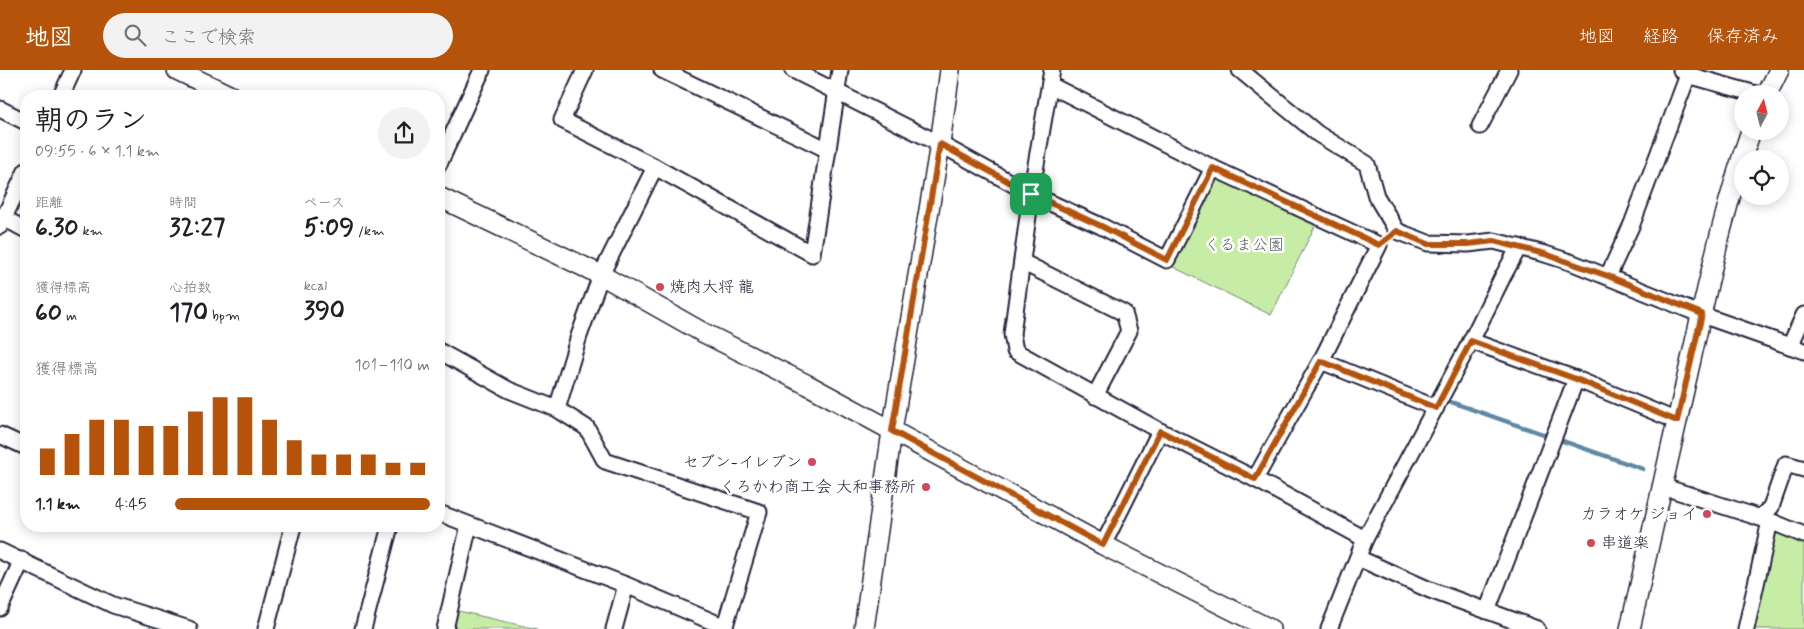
<!DOCTYPE html>
<html lang="ja">
<meta charset="utf-8">
<style>
:root{--surface:#fff;--page:#f2f2f2;--text:#202124;--muted:#757577;--accent:#b45309}
body{margin:0;font-family:Mynerve,"Klee One",sans-serif;background:var(--page);color:var(--text);height:100vh;display:flex;flex-direction:column;font-size:19px;white-space:nowrap}
*{box-sizing:border-box;margin:0}
p{font-size:16px;color:var(--muted)}
.icon{flex:none;width:28px;height:28px;fill:none;stroke:currentColor;stroke-width:2;stroke-linecap:round;stroke-linejoin:round}
.map{position:relative;flex:1;overflow:hidden}
.sheet{position:absolute;left:20px;top:20px;width:425px;height:442px;display:flex;flex-direction:column;background:var(--surface);border-radius:20px;box-shadow:0 2px 12px #0003}
.sheet>*{flex:none}
.needle{width:32px;rotate:7deg}
.fabs{position:absolute;left:1734px;top:15px;display:grid;gap:10px}
.fabs a{display:grid;place-items:center;width:55px;height:55px;border-radius:50%;background:var(--surface);box-shadow:0 2px 12px #0003;font-size:25px}
.pin{position:absolute;display:grid;place-items:center;width:42px;height:42px;color:#fff;margin:-21px;border-radius:10px;box-shadow:0 2px 8px #0006}
.round{display:grid;place-items:center;flex:none;width:52px;height:52px;border-radius:26px;background:var(--page)}
.summary{display:flex;align-items:center;justify-content:space-between;height:85px;padding:0 15px}
h1{font-size:28px;font-weight:700;line-height:38px}
.figures{display:grid;grid-template-columns:repeat(3,1fr);gap:8px;height:85px;padding:5px 15px}
.figures div{display:grid;align-content:center}
.figures b{font-size:25px;font-weight:700}
.figures small{font-size:14px;font-weight:400}
.figures p{font-size:14px}
.chart{height:140px;padding:10px 15px}
.chart p{display:flex;justify-content:space-between}
.chart svg{width:100%;height:90px;margin-top:5px;stroke:var(--accent);stroke-width:6}
ul{padding:0 15px;list-style:none;font-size:16px}
li{display:grid;grid-template-columns:80px 60px 1fr;align-items:center;height:38px}
li i{height:12px;border-radius:6px;background:var(--accent)}
header{display:flex;align-items:center;gap:30px;box-sizing:border-box;height:70px;padding:0 25px;background:var(--accent);color:#fff}
header strong{font-size:24px}
nav{display:flex;gap:28px;margin-inline-start:auto;font-size:18px}
.search{width:350px;height:45px;background:var(--page);display:flex;align-items:center;gap:12px;box-sizing:border-box;padding:0 18px;border-radius:28px;color:var(--muted);font-size:19px}
.map>svg:first-child{display:block}
.green{fill:#c7eca6;stroke:#748770}
.lines{fill:none;stroke-linecap:round;stroke-linejoin:round}
.stream{stroke:#5d89a2;stroke-width:4.5}
.minor-casing{stroke:#22223b;stroke-width:19}
.tertiary-casing{stroke:#22223b;stroke-width:22}
.minor{stroke:#fff;stroke-width:15}
.tertiary{stroke:#fff;stroke-width:19}
.route-casing{stroke:#fff;stroke-width:10}
.route{stroke:#b45309;stroke-width:6}
.poi-dot{fill:#d1495b;stroke:#fff;stroke-width:2}
.labels{text-anchor:middle;dominant-baseline:central;stroke-width:5;stroke-linejoin:round;paint-order:stroke}
.park-label{font-size:16px;fill:#545f5b;stroke:#fff}
.poi-label{font-size:16px;fill:#22223b;stroke:#fff;text-anchor:end}
</style>
<header>
<strong>地図</strong>
<div class="search"><svg class="icon" aria-label="search" viewBox="0 0 24 24"><circle cx="10" cy="10" r="6"/><path d="M15 15l6 6"/></svg>ここで検索</div>
<nav><a>地図</a><a>経路</a><a>保存済み</a></nav>
</header>
<div class="map">
<svg width="1804" height="559" viewBox="0 0 1804 559">
<rect width="100%" height="100%" fill="#fff"/>
<filter id="ink" filterUnits="userSpaceOnUse"><feTurbulence type="fractalNoise" baseFrequency=".02" numOctaves="2"/><feDisplacementMap in="SourceGraphic" scale="10" xChannelSelector="R" yChannelSelector="G"/><feConvolveMatrix kernelMatrix="1 2 1 2 8 2 1 2 1" color-interpolation-filters="sRGB"/></filter>
<g filter="url(#ink)">
<g class="green">
<path d="M1215,105L1317,152L1271,245L1171,196Z"/>
<path d="M1775,455L1804,467V559H1751Z"/>
<path d="M454,540L537,559H449Z"/>
</g>
<g class="lines">
<g class="stream">
<path d="M1451,332L1643,399"/>
<path d="M1690,417L1702,422"/>
</g>
<g class="minor-casing">
<g id="minor">
<path d="M585,0L562,50L655,97L812,184L840,0"/>
<path d="M662,0L828,80"/>
<path d="M793,0L940,74L1031,124L1101,156L1167,190L1213,98L1379,175L1321,291L1255,409"/>
<path d="M1052,0L1031,124L1012,264L1015,281L1160,361L1255,409L1365,469"/>
<path d="M1240,0L1318,64L1367,94L1376,126L1397,161L1428,173L1468,174L1494,171L1545,184L1573,193L1702,245L1804,281"/>
<path d="M1681,0L1688,5L1756,24"/>
<path d="M1050,15L1213,98"/>
<path d="M61,26L73,0"/>
<path d="M0,39L26,52"/>
<path d="M1480,56L1509,0"/>
<path d="M439,94L482,0"/>
<path d="M0,146L26,160"/>
<path d="M0,156L26,101"/>
<path d="M1022,192L1124,243L1129,261L1095,326"/>
<path d="M1608,206L1632,154L1688,5"/>
<path d="M1471,271L1576,309L1677,351"/>
<path d="M1790,276L1804,245"/>
<path d="M439,281L509,320L557,339L587,358L605,391L759,442L724,559"/>
<path d="M1321,291L1436,338"/>
<path d="M557,339L579,266L601,205L655,97"/>
<path d="M0,365L26,377"/>
<path d="M1661,416L1770,451L1804,465"/>
<path d="M439,443L626,515L725,557"/>
<path d="M1760,448L1771,437L1786,394L1804,399"/>
<path d="M1103,475L1160,361"/>
<path d="M0,481L113,535L189,559"/>
<path d="M1358,488L1430,520L1537,559"/>
<path d="M0,538L22,490"/>
<path d="M1487,541L1576,309"/>
<path d="M266,559L293,456"/>
<path d="M363,559L390,456"/>
<path d="M445,559L469,455"/>
<path d="M614,559L626,515"/>
<path d="M1329,559L1365,469L1471,271L1503,206L1519,177"/>
<path d="M1746,559L1770,451"/>
</g>
</g>
<g class="tertiary-casing">
<g id="tertiary">
<path d="M177,0L231,26"/>
<path d="M1767,24L1779,0"/>
<path d="M439,127L601,205L702,262L808,315L1103,475L1270,559"/>
<path d="M864,559L892,361L940,74L950,0"/>
<path d="M1630,559C1650,467 1671,376 1692,285C1709,210 1725,134 1751,61"/>
</g>
</g>
<use href="#minor" class="minor"/>
<use href="#tertiary" class="tertiary"/>
</g>
</g>
<g class="lines" filter="url(#ink)">
<g class="route-casing">
<path id="route" d="M940,74L1031,124L1101,156L1167,190L1213,98L1379,175L1397,161L1428,174H1468L1494,171L1545,184L1608,206L1702,244L1677,351L1576,309L1471,271L1436,338L1321,291L1255,409L1160,361L1103,475L892,361Z"/>
</g>
<use href="#route" class="route"/>
</g>
<g class="poi-dot">
<circle cx="660" cy="217" r="5"/>
<circle cx="812" cy="392" r="5"/>
<circle cx="926" cy="417" r="5"/>
<circle cx="1707" cy="444" r="5"/>
<circle cx="1591" cy="473" r="5"/>
</g>
<g class="labels">
<g class="park-label">
<text x="1244" y="175">くるま公園</text>
</g>
<g class="poi-label">
<text x="670" y="217" text-anchor="start">焼肉大将 龍</text>
<text x="802" y="392">セブン-イレブン</text>
<text x="916" y="417">くろかわ商工会 大和事務所</text>
<text x="1697" y="444">カラオケ ジョイ</text>
<text x="1601" y="473" text-anchor="start">串道楽</text>
</g>
</g>
</svg>
<div class="fabs">
<a><svg class="needle" viewBox="-14 -14 28 28"><path d="M0-13l5 13h-10z" fill="#e53935"/><path d="M0 13l5-13h-10z" fill="#757577"/></svg></a>
<a><svg class="icon" aria-label="locate" viewBox="0 0 24 24"><circle cx="12" cy="12" r="6"/><path d="M12 2v4M12 18v4M2 12h4M18 12h4"/></svg></a>
</div>
<div class="pin" style="left:1031px;top:124px;background:#1e9e55"><svg class="icon" aria-label="arrive" viewBox="0 0 24 24"><path d="M6 21V4h12l-3 4 3 4H6"/></svg></div>
<section class="sheet">
<div class="summary"><div><h1>朝のラン</h1><p>09:55 · 6 × 1.1 km</p></div><a class="round"><svg class="icon" aria-label="share" viewBox="0 0 24 24"><path d="M12 15V3M7 8l5-5 5 5M5 13v7h14v-7"/></svg></a></div>
<div class="figures">
<div><p>距離</p><b>6.30<small> km</small></b></div>
<div><p>時間</p><b>32:27</b></div>
<div><p>ペース</p><b>5:09<small> /km</small></b></div>
</div>
<div class="figures">
<div><p>獲得標高</p><b>60<small> m</small></b></div>
<div><p>心拍数</p><b>170<small> bpm</small></b></div>
<div><p>kcal</p><b>390</b></div>
</div>
<div class="chart"><p><span>獲得標高</span>101–110 m</p>
<svg viewBox="0 0 160 44" preserveAspectRatio="none"><path d="M5 44V31M15 44V24M25 44V17M35 44V17M45 44V20M55 44V20M65 44V13M75 44V6M85 44V6M95 44V17M105 44V27M115 44V34M125 44V34M135 44V34M145 44V38M155 44V38"/></svg>
</div>
<ul>
<li><b>1.1 km</b>4:45<i style="width:100%"></i></li>
</ul>
</section>
</div>
